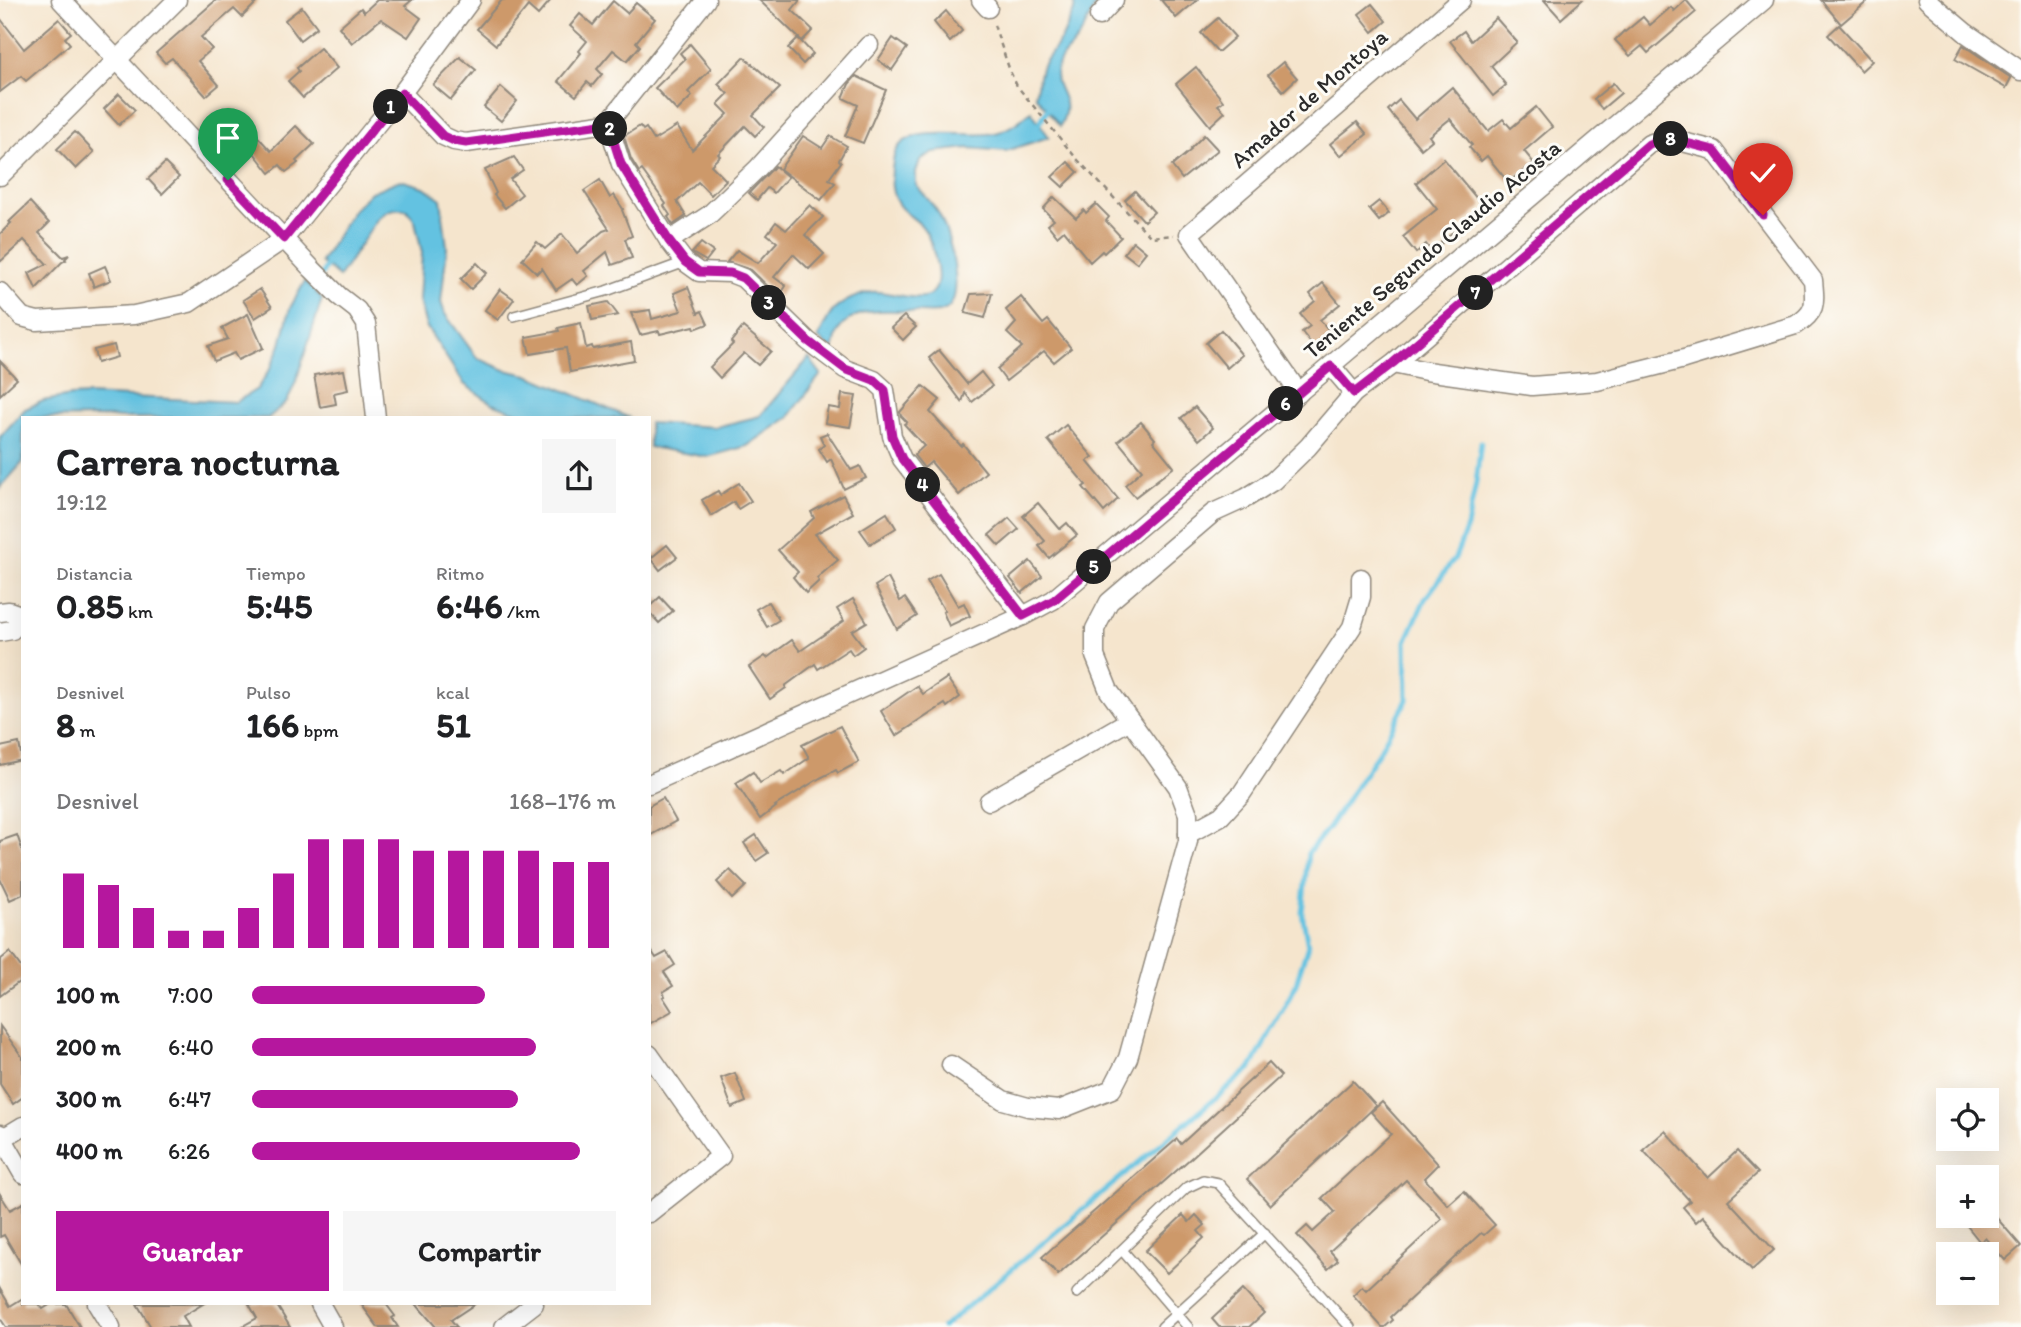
<!DOCTYPE html>
<html lang="es">
<meta charset="utf-8">
<style>
:root{--surface:#fff;--page:#f6f6f6;--text:#202124;--muted:#757577;--accent:#b5179e}
body{margin:0;font-family:Itim,sans-serif;background:var(--page);color:var(--text);height:100vh;display:flex;flex-direction:column;font-size:26px;white-space:nowrap}
*{box-sizing:border-box;margin:0}
p{font-size:23px;color:var(--muted)}
.icon{flex:none;width:38px;height:38px;fill:none;stroke:currentColor;stroke-width:2;stroke-linecap:round;stroke-linejoin:round}
.map{position:relative;flex:1;overflow:hidden}
.drawer{position:absolute;left:21px;top:416px;width:630px;height:889px;display:flex;flex-direction:column;background:var(--surface);border-radius:0px;box-shadow:0 7px 28px #0002}
.drawer>*{flex:none}
.fabs{position:absolute;left:1936px;top:1088px;display:grid;gap:14px}
.fabs a{display:grid;place-items:center;width:63px;height:63px;border-radius:0px;background:var(--surface);box-shadow:0 7px 28px #0002;font-size:35px}
.pin{position:absolute;display:grid;place-items:center;width:60px;height:60px;color:#fff;margin:-72px -30px;border-radius:50% 50% 50% 0;rotate:-45deg;box-shadow:0 0 7px #0007}
.pin .icon{rotate:45deg}
.km{position:absolute;width:35px;height:35px;margin:-18px;border-radius:50%;background:#222;color:#fff;font-size:19px;line-height:35px;text-align:center}
.round{display:grid;place-items:center;flex:none;width:74px;height:74px;border-radius:0px;background:var(--page)}
.summary{display:flex;align-items:center;justify-content:space-between;height:119px;padding:0 35px}
h1{font-size:38px;font-weight:700;line-height:52px}
.stats{display:grid;grid-template-columns:repeat(3,1fr);gap:10px;height:119px;padding:7px 35px}
.stats div{display:grid;align-content:center}
.stats b{font-size:35px;font-weight:700}
.stats small{font-size:19px;font-weight:400}
.stats p{font-size:19px}
.chart{height:196px;padding:14px 35px}
.chart p{display:flex;justify-content:space-between}
.chart svg{width:100%;height:126px;margin-top:7px;stroke:var(--accent);stroke-width:6}
.button{display:flex;gap:14px;margin-top:auto;padding:14px 35px}
.button a{flex:1;height:80px;border-radius:0px;background:var(--accent);color:#fff;font-size:28px;font-weight:700;line-height:80px;text-align:center}
.button a+a{background:var(--page);color:var(--text)}
ul{padding:0 35px;list-style:none;font-size:23px}
li{display:grid;grid-template-columns:112px 84px 1fr;align-items:center;height:52px}
li i{height:18px;border-radius:9px;background:var(--accent)}
.map>svg:first-child{display:block}
.water{fill:#63c2e1;stroke:#477686;stroke-width:2}
.lines{fill:none;stroke-linecap:round;stroke-linejoin:round}
.stream{stroke:#63c2e1;stroke-width:5}
.building{fill:#cd996b}
.lane-casing{stroke:#90887c;stroke-width:12}
.street-casing{stroke:#90887c;stroke-width:21}
.path{stroke:#90887c;stroke-width:2.5;stroke-dasharray:5 5;stroke-linecap:butt}
.lane{stroke:#fff;stroke-width:9}
.street{stroke:#fff;stroke-width:18}
.route-casing{stroke:#fff;stroke-width:14}
.route{stroke:#b5179e;stroke-width:9}
.labels{text-anchor:middle;dominant-baseline:central;stroke-width:6;stroke-linejoin:round;paint-order:stroke}
.street-label{font-size:23px;fill:#2b2b2b;stroke:#fdfcf7}
</style>
<div class="map">
<svg width="2021" height="1327" viewBox="0 0 2021 1327">
<rect width="100%" height="100%" fill="#fdfcf7"/>
<filter id="ink" filterUnits="userSpaceOnUse"><feTurbulence type="fractalNoise" baseFrequency=".0143" numOctaves="2"/><feDisplacementMap in="SourceGraphic" scale="14" xChannelSelector="R" yChannelSelector="G"/><feConvolveMatrix kernelMatrix="1 2 1 2 8 2 1 2 1" color-interpolation-filters="sRGB"/></filter>
<filter id="wash" filterUnits="userSpaceOnUse"><feTurbulence type="fractalNoise" baseFrequency=".00686" numOctaves="4" result="noise"/><feDisplacementMap in="SourceGraphic" scale="28" xChannelSelector="R" yChannelSelector="G"/><feGaussianBlur stdDeviation="1.57" result="paint"/><feColorMatrix in="noise" values="0 0 0 0 0 0 0 0 0 0 0 0 0 0 0 0 0 1.4 0 .05"/><feComposite in="paint" operator="in"/></filter>
<g filter="url(#wash)">
<rect width="100%" height="100%" fill="#f5e5cd"/>
<g class="water">
<path d="M1075,0H1097V2C1091,13 1086,26 1079,37C1072,49 1062,52 1057,68C1051,91 1076,97 1060,126L1035,95L1041,68L1063,36L1074,11Z"/>
<path d="M1031,111L1049,137L1006,151L968,148L934,152L920,160L916,172V185C923,194 933,204 939,214C949,232 967,298 945,310C938,314 927,312 919,312C893,311 855,305 839,330C836,335 835,344 833,350L818,338C823,329 827,317 834,310C844,301 859,294 872,292C888,290 923,306 934,291C944,279 931,236 921,225C914,218 904,213 898,204C890,193 891,174 893,162C897,118 966,140 995,133C1009,130 1021,120 1031,111Z"/>
<path d="M400,180L424,187L441,199L447,247L441,302L445,314L477,358L505,370L528,375L630,418H531L492,403L464,384L426,326L419,300L422,253L415,221L407,210C393,206 385,211 376,221L339,277L321,262L353,210L371,192Z"/>
<path d="M305,281L322,299L296,381L287,402L268,418H119L113,417L23,418V462L0,488V437L25,409L43,401L71,396L88,395L236,402L257,389L270,369L281,345L290,308Z"/>
<path d="M809,358L821,374L789,417L747,446L707,457L649,447V423L716,427L760,416Z"/>
</g>
<g class="lines">
<g class="stream">
<path d="M1037,127L1050,105"/>
<path d="M310,295L329,261"/>
<path d="M943,1327L1251,1068L1295,987L1308,945L1302,913L1308,853L1329,827L1380,750L1407,700L1406,641L1425,599L1455,558L1467,527L1476,483L1481,442"/>
</g>
</g>
<g id="blocks">
<g class="building">
<path d="M216,0H259L242,17L234,9L201,37L212,49L198,61L219,85L206,96L172,58L165,63L156,53Z"/>
<path d="M377,0H412L405,6L421,18L408,37L381,19L352,43L339,27L361,8L364,12Z"/>
<path d="M502,0H551L538,15L528,6L496,45L477,29Z"/>
<path d="M759,0H800L792,10L813,30L802,41Z"/>
<path d="M1161,0H1197L1176,18Z"/>
<path d="M1544,0H1582L1561,19Z"/>
<path d="M1686,0L1696,12L1648,53L1642,46L1630,56L1615,40L1624,31L1625,32L1643,17L1650,25L1671,7L1674,11Z"/>
<path d="M1821,0H1869L1841,24Z"/>
<path d="M613,1L627,13L636,3L655,19L636,42L640,46L627,61L613,50L597,69L602,74L592,86L587,82L576,96L558,81L581,53L579,51L587,41L570,26L580,14L593,25Z"/>
<path d="M1372,4L1386,21L1373,32L1359,14Z"/>
<path d="M302,7L317,27L300,40L285,20Z"/>
<path d="M946,11L962,31L950,42L934,22Z"/>
<path d="M0,18L24,49L59,19L71,33L65,38L70,44L26,81L21,76L0,92Z"/>
<path d="M1218,18L1235,37L1218,52L1201,33Z"/>
<path d="M1496,18L1517,42L1491,66L1506,85L1493,96L1450,41L1464,31L1471,41Z"/>
<path d="M1839,25L1872,61L1861,71L1828,35Z"/>
<path d="M798,38L813,54L803,64L788,48Z"/>
<path d="M893,38L907,48L892,70L878,60Z"/>
<path d="M690,44L711,69L688,92L692,96L677,111L655,88L685,59L680,53Z"/>
<path d="M1963,45L2011,78L2006,88L1955,59Z"/>
<path d="M320,48L337,68L303,98L288,81L299,71L297,68Z"/>
<path d="M460,57L476,70L451,100L433,85Z"/>
<path d="M744,57L780,88L753,115L764,127L755,136L745,126L718,154L720,156L711,165L726,180L711,195L698,182L677,202L686,216L673,225L668,217L670,215L664,206L666,204L642,170L639,172L631,159L624,136L640,126L643,130L646,128L654,140L677,126L692,150L728,114L718,104L728,94L718,84Z"/>
<path d="M1283,62L1297,78L1283,91L1268,75Z"/>
<path d="M1196,67L1223,101L1218,105L1225,112L1210,126L1176,84Z"/>
<path d="M856,76L886,90L863,143L845,136L858,105L843,98L849,84Z"/>
<path d="M1613,83L1621,93L1602,109L1594,99Z"/>
<path d="M501,87L517,101L501,121L484,107Z"/>
<path d="M1452,87L1488,131L1503,119L1511,128L1536,107L1552,127L1524,151L1534,163L1508,182L1487,156L1481,161L1469,147L1472,145L1450,119L1429,136L1432,140L1421,149L1388,110L1399,100L1415,119Z"/>
<path d="M119,94L135,110L119,125L104,109Z"/>
<path d="M232,109L271,151L296,126L314,144L296,161L298,163L286,172L280,165L270,173L242,138L236,143L221,126L227,120L224,116Z"/>
<path d="M1357,122L1367,134L1340,156L1330,144Z"/>
<path d="M75,132L94,152L76,169L57,149Z"/>
<path d="M1204,135L1218,150L1182,179L1172,166L1191,150L1190,149Z"/>
<path d="M803,136L822,148L830,136L847,146L839,160L841,162L829,179L835,183L821,200L780,169Z"/>
<path d="M514,157L523,170L510,179L522,194L505,208L494,195L496,193L485,170Z"/>
<path d="M1444,159L1483,206L1441,242L1442,243L1432,252L1426,244L1416,253L1403,237L1437,209L1416,183Z"/>
<path d="M1068,162L1078,172L1063,187L1052,177Z"/>
<path d="M165,163L179,177L162,194L148,179Z"/>
<path d="M775,166L788,177L774,193L767,188L757,200L749,193Z"/>
<path d="M600,180L610,198L614,195L623,209L622,210L632,236L625,239L632,258L612,265L607,252L584,271L588,276L577,285L572,279L556,290L542,268L537,273L522,259L537,242L545,249L562,234L577,253L603,231L609,229L584,191Z"/>
<path d="M1135,191L1154,212L1144,221L1125,200Z"/>
<path d="M1054,197L1076,218L1084,210L1086,213L1096,204L1109,217L1106,221L1121,237L1104,253L1102,251L1090,262L1064,230L1057,236L1048,225L1054,220L1043,209Z"/>
<path d="M1379,201L1389,213L1379,221L1369,209Z"/>
<path d="M30,202L49,223L39,233L63,257L69,255L65,259L66,260L62,262L36,289L29,273L47,264L24,240L0,262V234L11,223L9,222Z"/>
<path d="M810,205L823,217L805,235L824,254L809,269L793,254L774,277L786,286L779,297L751,270L727,262L737,250L758,263L777,242L767,234L776,222L786,230Z"/>
<path d="M1133,241L1146,252L1137,263L1124,253Z"/>
<path d="M701,243L713,252L706,261L692,253Z"/>
<path d="M477,263L487,273L471,289L461,279Z"/>
<path d="M105,266L111,280L94,287L89,273Z"/>
<path d="M1323,283L1340,304L1320,320L1334,336L1317,351L1302,332L1310,326L1300,314L1315,301L1310,294Z"/>
<path d="M688,287L698,313L702,311L708,324L695,329L694,326L660,334L659,331L640,335L631,313L650,310L652,319L681,311L674,293Z"/>
<path d="M260,289L272,307L255,318L243,300Z"/>
<path d="M500,289L514,299L498,320L485,310Z"/>
<path d="M992,293L985,318L965,313L971,294Z"/>
<path d="M1021,297L1043,324L1048,320L1071,348L1054,362L1044,351L1006,381L997,369L1022,347L1007,333L1016,323L1006,310Z"/>
<path d="M608,302L618,315L592,320L589,306Z"/>
<path d="M248,314L263,348L238,360L234,353L214,361L208,346L228,339L222,328Z"/>
<path d="M904,316L916,327L903,340L891,328Z"/>
<path d="M581,323L586,348L592,346L593,349L631,342L634,360L570,372L566,348L530,354L526,337L559,331L558,328Z"/>
<path d="M743,327L771,351L758,365L744,353L720,378L710,367L733,344L731,342Z"/>
<path d="M1221,330L1242,355L1227,368L1206,343Z"/>
<path d="M114,345L117,357L97,363L94,350Z"/>
<path d="M939,350L967,384L981,372L992,386L972,402L965,393L962,402L929,358Z"/>
<path d="M0,361L17,379L0,395Z"/>
<path d="M344,370L348,390L334,393L336,404L320,407L314,375Z"/>
<path d="M923,386L940,400L930,412L961,446L963,444L986,472L959,495L931,462L924,468L914,455L924,446L904,424L907,422L901,416L900,412Z"/>
<path d="M842,394L856,396L850,427L825,423L828,407L840,409Z"/>
<path d="M1195,407L1213,428L1199,440L1181,418Z"/>
<path d="M1141,422L1155,439L1153,441L1174,467L1135,497L1125,485L1142,470L1118,441Z"/>
<path d="M1066,425L1093,457L1087,461L1118,499L1104,512L1083,487L1086,485L1048,440Z"/>
<path d="M827,433L851,470L860,466L866,478L844,489L831,459L827,462L819,449L824,445L820,436Z"/>
<path d="M739,483L751,501L738,509L734,502L711,516L702,500L718,491L720,495Z"/>
<path d="M843,495L853,513L815,534L838,560L817,578L819,581L806,593L793,577L798,572L778,550L814,518L811,512Z"/>
<path d="M1038,503L1060,529L1067,523L1077,535L1049,558L1039,546L1045,541L1023,516Z"/>
<path d="M887,513L896,528L870,544L860,530Z"/>
<path d="M1009,518L1019,529L999,546L989,535Z"/>
<path d="M667,545L677,557L660,570L651,558Z"/>
<path d="M1030,561L1042,576L1022,593L1010,578Z"/>
<path d="M939,574L958,606L964,603L970,616L949,626L943,612L945,611L927,581Z"/>
<path d="M888,578L900,601L905,598L917,616L897,629L875,586Z"/>
<path d="M660,597L673,611L659,623L649,612V607Z"/>
<path d="M853,599L867,622L852,631L864,647L853,655L849,649L818,669L815,664L785,686L786,688L770,699L749,667L765,656L767,658L792,640L800,651L844,621L837,609Z"/>
<path d="M768,602L779,620L767,627L756,609Z"/>
<path d="M947,678L960,697L947,707L945,704L896,736L881,711L917,686L923,694Z"/>
<path d="M840,726L859,762L838,773L836,770L820,778L775,806L776,807L760,819L736,783L753,772L760,783L781,771L784,775L809,758L802,745Z"/>
<path d="M19,743L22,760L0,765V747Z"/>
<path d="M663,798L676,821L649,836V806Z"/>
<path d="M17,835L23,852V894L10,900L0,879V841Z"/>
<path d="M756,835L768,853L756,861L744,843Z"/>
<path d="M730,870L746,886L732,899L717,882Z"/>
<path d="M649,947L656,958L667,952L675,965L664,972L673,986L663,992L665,996L663,997L672,1011L649,1024Z"/>
<path d="M10,952L23,970V979L0,996V960Z"/>
<path d="M0,1026L23,1058V1097L13,1104L0,1084Z"/>
<path d="M1269,1063L1281,1076L1192,1157L1058,1275L1042,1257L1177,1139L1181,1144Z"/>
<path d="M735,1073L746,1102L732,1108L721,1078Z"/>
<path d="M1353,1081L1376,1106L1270,1205L1247,1179Z"/>
<path d="M1382,1102L1438,1164L1424,1178L1448,1205L1464,1191L1495,1225L1484,1235L1481,1233L1391,1317L1393,1320L1385,1327H1382L1353,1295L1362,1286L1366,1290L1442,1219L1406,1180L1330,1251L1338,1260L1328,1269L1297,1235L1307,1226L1313,1232L1335,1212L1322,1198L1391,1134L1371,1112Z"/>
<path d="M1665,1131L1708,1178L1737,1151L1758,1173L1728,1200L1774,1250L1752,1270L1703,1216L1696,1222L1683,1207L1690,1201L1643,1150Z"/>
<path d="M0,1194L10,1210L23,1203V1267L4,1235L0,1237Z"/>
<path d="M1183,1215L1189,1222L1196,1215L1205,1225L1198,1231L1204,1238L1167,1273L1145,1251Z"/>
<path d="M1972,1216H1995L2021,1246L2005,1260L1985,1238L1980,1242L1964,1222Z"/>
<path d="M0,1289L10,1306L23,1298V1304H39L43,1309L51,1304H66L80,1327H6L0,1318Z"/>
<path d="M1243,1290L1264,1313L1249,1327H1219L1212,1319Z"/>
<path d="M137,1304H203L183,1316L189,1327H151Z"/>
<path d="M249,1304H276L290,1327H241L257,1318Z"/>
<path d="M361,1304H386L395,1316L392,1318L398,1327H378Z"/>
<path d="M416,1304H475L451,1320L457,1327H436Z"/>
</g>
</g>
</g>
<g filter="url(#ink)">
<use href="#blocks" fill-opacity="0" stroke="#90887c" stroke-width="2"/>
<g class="lines">
<g class="lane-casing">
<g id="lane">
<path d="M514,316L606,291L685,262"/>
<path d="M1122,1250L1188,1327"/>
<path d="M1077,1293L1186,1188L1203,1180L1218,1183L1350,1327"/>
<path d="M1162,1327L1265,1233"/>
</g>
</g>
<g class="street-casing">
<g id="street">
<path d="M61,0L312,269L339,296L357,310L366,324L376,418"/>
<path d="M981,0L988,8"/>
<path d="M1927,0L1966,33L2021,71"/>
<path d="M1099,16L1114,0"/>
<path d="M402,93L443,136L454,141L466,143L608,123L706,0"/>
<path d="M608,123L621,164L669,241L685,262L699,272L730,273L743,278L808,341L845,369L874,380L885,390L892,436L902,459L1023,616"/>
<path d="M0,176L177,0"/>
<path d="M669,241L709,215L758,168L869,45"/>
<path d="M0,292L22,317L37,321L134,315L189,303L284,239L402,93L471,0"/>
<path d="M1331,366L1354,393"/>
<path d="M1299,393L1189,234L1461,0"/>
<path d="M0,612L9,611L23,616"/>
<path d="M0,632L12,630L22,616"/>
<path d="M649,784L1023,616L1053,600L1764,0"/>
<path d="M989,801L1130,720"/>
<path d="M1188,834L1221,816L1242,793L1352,627L1361,597V578"/>
<path d="M649,1054L721,1156L649,1213"/>
<path d="M951,1065L1003,1100L1028,1107L1059,1110L1112,1089L1128,1058L1188,841V814L1178,787L1109,691L1095,656V629L1109,602L1213,513L1246,498L1273,481L1308,447L1354,393L1393,364L1649,144L1667,138L1714,150L1813,280C1815,303 1817,312 1796,325L1684,359L1597,381L1532,386L1426,371L1393,364"/>
<path d="M0,1134L23,1174"/>
<path d="M0,1140L23,1126"/>
<path d="M97,1304L111,1327"/>
<path d="M320,1304L333,1327"/>
<path d="M504,1327L534,1304"/>
</g>
</g>
<path class="path" d="M994,25L1010,71L1017,86L1076,158L1151,237L1174,235"/>
<use href="#lane" class="lane"/>
<use href="#street" class="street"/>
</g>
</g>
<g class="lines" filter="url(#ink)">
<g class="route-casing">
<path id="route" d="M228,180L284,239L402,93L443,136L454,141L466,143L608,123L621,164L669,241L685,262L699,272L730,273L743,278L808,341L845,369L874,380L885,390L892,436L902,459L1023,616L1054,600L1331,366L1354,393L1393,363L1649,144L1667,138L1714,150L1763,215"/>
</g>
<use href="#route" class="route"/>
</g>
<g class="labels">
<g class="street-label">
<text transform="translate(1309 98) rotate(-41)">Amador de Montoya</text>
<text transform="translate(1432 249) rotate(-40)">Teniente Segundo Claudio Acosta</text>
</g>
</g>
</svg>
<div class="fabs">
<a><svg class="icon" aria-label="locate" viewBox="0 0 24 24"><circle cx="12" cy="12" r="6"/><path d="M12 2v4M12 18v4M2 12h4M18 12h4"/></svg></a>
<a>+</a>
<a>−</a>
</div>
<div class="pin" style="left:228px;top:180px;background:#1e9e55"><svg class="icon" aria-label="arrive" viewBox="0 0 24 24"><path d="M6 21V4h12l-3 4 3 4H6"/></svg></div>
<div class="pin" style="left:1763px;top:215px;background:#d93025"><svg class="icon" aria-label="check" viewBox="0 0 24 24"><path d="M5 12l5 5 9-10"/></svg></div>
<b class="km" style="left:391px;top:107px">1</b>
<b class="km" style="left:610px;top:129px">2</b>
<b class="km" style="left:769px;top:303px">3</b>
<b class="km" style="left:923px;top:485px">4</b>
<b class="km" style="left:1094px;top:567px">5</b>
<b class="km" style="left:1286px;top:404px">6</b>
<b class="km" style="left:1476px;top:293px">7</b>
<b class="km" style="left:1671px;top:139px">8</b>
<section class="drawer">
<div class="summary"><div><h1>Carrera nocturna</h1><p>19:12</p></div><a class="round"><svg class="icon" aria-label="share" viewBox="0 0 24 24"><path d="M12 15V3M7 8l5-5 5 5M5 13v7h14v-7"/></svg></a></div>
<div class="stats">
<div><p>Distancia</p><b>0.85<small> km</small></b></div>
<div><p>Tiempo</p><b>5:45</b></div>
<div><p>Ritmo</p><b>6:46<small> /km</small></b></div>
</div>
<div class="stats">
<div><p>Desnivel</p><b>8<small> m</small></b></div>
<div><p>Pulso</p><b>166<small> bpm</small></b></div>
<div><p>kcal</p><b>51</b></div>
</div>
<div class="chart"><p><span>Desnivel</span>168–176 m</p>
<svg viewBox="0 0 160 44" preserveAspectRatio="none"><path d="M5 44V18M15 44V22M25 44V30M35 44V38M45 44V38M55 44V30M65 44V18M75 44V6M85 44V6M95 44V6M105 44V10M115 44V10M125 44V10M135 44V10M145 44V14M155 44V14"/></svg>
</div>
<ul>
<li><b>100 m</b>7:00<i style="width:64%"></i></li>
<li><b>200 m</b>6:40<i style="width:78%"></i></li>
<li><b>300 m</b>6:47<i style="width:73%"></i></li>
<li><b>400 m</b>6:26<i style="width:90%"></i></li>
</ul>
<div class="button"><a>Guardar</a><a>Compartir</a></div>
</section>
</div>
